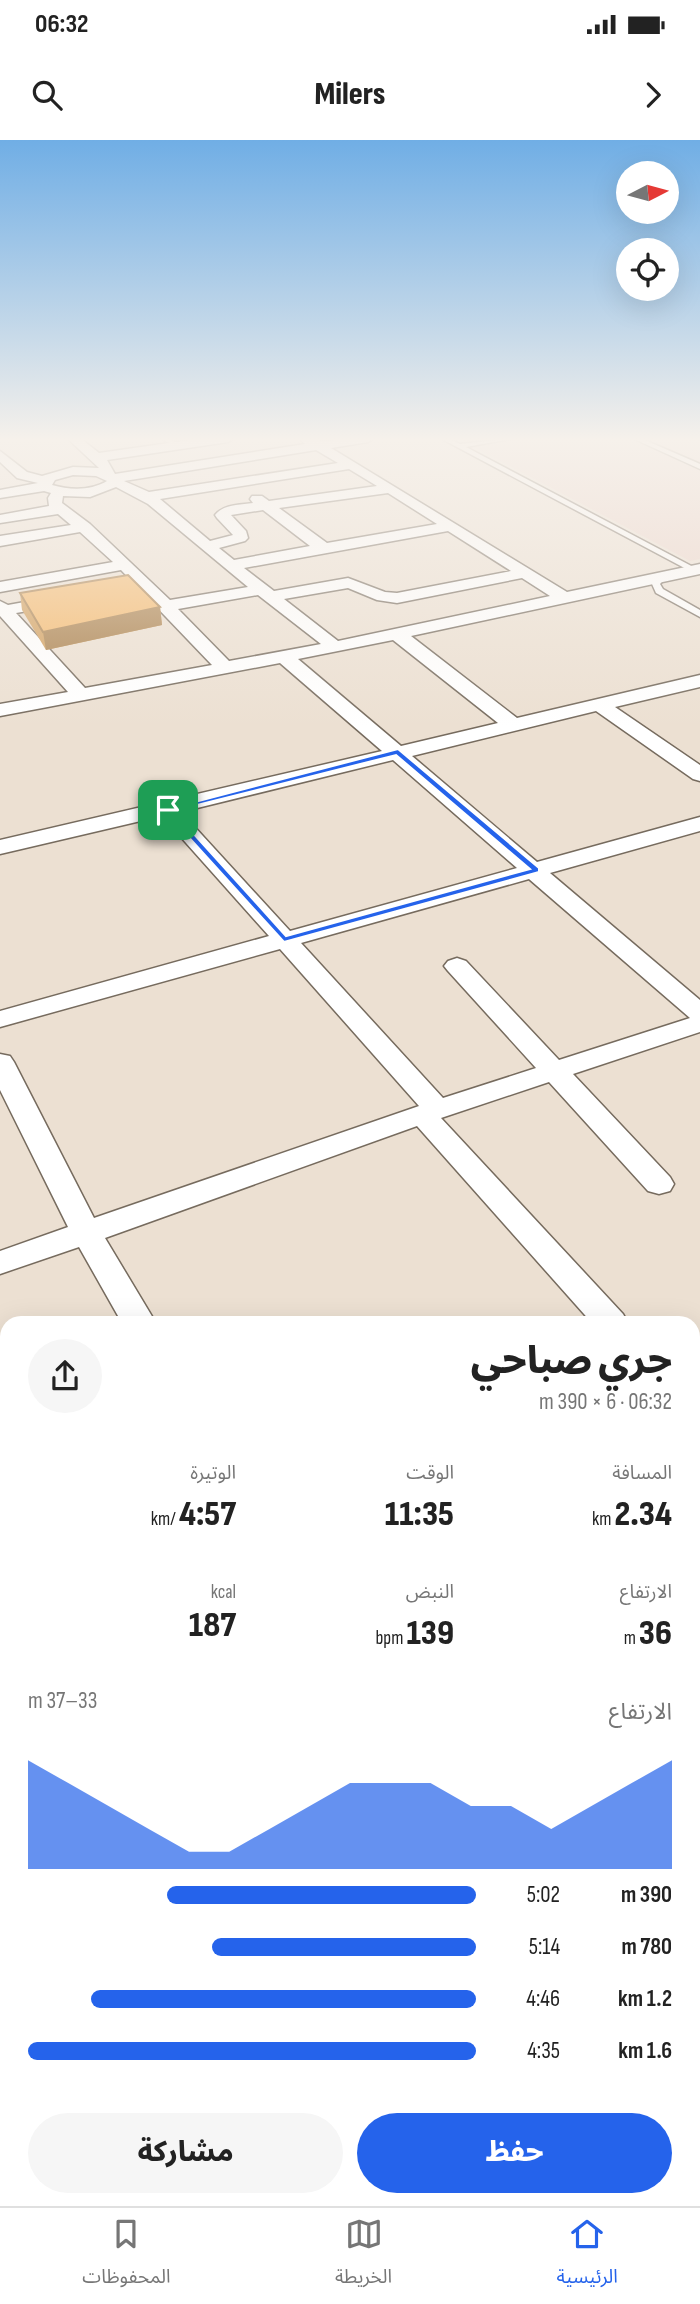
<!DOCTYPE html>
<html lang="ar">
<meta charset="utf-8">
<style>
:root{--surface:#fff;--page:#f6f6f6;--text:#222;--muted:#767676;--line:#e0e0e0;--accent:#2563eb}
body{margin:0;font-family:"Sofia Sans Condensed","Noto Sans Arabic",sans-serif;background:var(--page);color:var(--text);direction:rtl;height:100vh;display:flex;flex-direction:column;font-size:26px;white-space:nowrap}
*{box-sizing:border-box;margin:0}
p{font-size:23px;color:var(--muted)}
.icon{flex:none;width:38px;height:38px;fill:none;stroke:currentColor;stroke-width:2;stroke-linecap:round;stroke-linejoin:round}
.map{position:relative;flex:1;overflow:hidden;direction:ltr}
.side{position:absolute;left:0px;top:1176px;width:700px;height:891px;display:flex;flex-direction:column;background:var(--surface);border-radius:21px 21px 0 0;box-shadow:0 7px 28px #0002;direction:rtl}
.side>*{flex:none}
.needle{width:46px;rotate:84deg}
.buttons{position:absolute;left:616px;top:21px;display:grid;gap:14px}
.buttons a{display:grid;place-items:center;width:63px;height:63px;border-radius:50%;background:var(--surface);box-shadow:0 7px 28px #0002;font-size:35px}
.pin{position:absolute;display:grid;place-items:center;width:60px;height:60px;color:#fff;margin:-30px;border-radius:14px;box-shadow:0 4px 10px #0006}
.round{display:grid;place-items:center;flex:none;width:74px;height:74px;border-radius:37px;background:var(--page)}
.headline{display:flex;align-items:center;justify-content:space-between;height:119px;padding:0 28px}
h1{font-size:38px;font-weight:800;line-height:52px}
.stats{display:grid;grid-template-columns:repeat(3,1fr);gap:10px;height:119px;padding:7px 28px}
.stats div{display:grid;align-content:center}
.stats b{font-size:35px;font-weight:800}
.stats small{font-size:19px;font-weight:400}
.stats p{font-size:19px}
.chart{height:196px;padding:14px 28px}
.chart p{display:flex;justify-content:space-between}
.chart svg{width:100%;height:126px;margin-top:7px;fill:var(--accent);opacity:.7}
.cta{display:flex;gap:14px;margin-top:auto;padding:14px 28px}
.cta a{flex:1;height:80px;border-radius:42px;background:var(--accent);color:#fff;font-size:28px;font-weight:800;line-height:80px;text-align:center}
.cta a+a{background:var(--page);color:var(--text)}
ul{padding:0 28px;list-style:none;font-size:23px}
li{display:grid;grid-template-columns:112px 84px 1fr;align-items:center;height:52px}
li i{height:18px;border-radius:9px;background:var(--accent)}
.status{display:flex;justify-content:space-between;align-items:center;height:49px;padding:0 35px;background:var(--surface);direction:ltr}
.status svg{height:19px;fill:currentColor}
header{display:flex;justify-content:space-between;align-items:center;height:91px;padding:0 28px;background:var(--surface);font-size:32px;font-weight:800}
.menu{display:flex;justify-content:space-around;align-items:center;height:98px;border-top:2px solid var(--line);background:var(--surface);font-size:19px;color:var(--muted)}
.menu a{display:grid;justify-items:center;gap:4px}
.menu .selected{color:var(--accent)}
.map>svg:first-child{display:block}
.industrial{fill:#ebd3c9}
.lines{fill:none;stroke-linecap:round;stroke-linejoin:round}
.service-casing{stroke:#766b5e;stroke-width:3}
.minor-casing{stroke:#766b5e;stroke-width:3}
.service{fill:#fff;fill-rule:evenodd}
.minor{fill:#fff;fill-rule:evenodd}
.wall{fill:#d2a05f}
.shaded-wall{fill:#ab824e}
.building{fill:#f4ba6f;stroke:#ab824e;stroke-width:2}
.route{fill:#2563eb;stroke:#fff;stroke-width:2;fill-rule:evenodd}
</style>
<div class="status"><b>06:32</b><svg viewBox="0 0 49 12"><path d="M0 12V9h3v3zM5 12V6h3v6zM10 12V3h3v9zM15 12V0h3v12zM26 1h20v11H26zM47 4h2v5h-2z"/></svg></div>
<header><svg class="icon" aria-label="forward" viewBox="0 0 24 24"><path d="M9 5l7 7-7 7"/></svg>Milers<svg class="icon" aria-label="search" viewBox="0 0 24 24"><circle cx="10" cy="10" r="6"/><path d="M15 15l6 6"/></svg></header>
<div class="map">
<svg width="700" height="2066" viewBox="0 0 700 2066">
<rect width="100%" height="100%" fill="#ece0d2"/>
<path class="industrial" d="M457,298H700V419L690,421Z"/>
<g class="lines">
<g class="service-casing">
<g id="service">
<path d="M161,298H168L180,305L174,306Z"/>
<path d="M440,298H447L460,304L516,298L466,307L699,430L692,432Z"/>
<path d="M632,298H640L700,324V329Z"/>
<path d="M659,435L666,437L660,444L663,449L700,470V477L656,453L652,444Z"/>
</g>
</g>
<g class="minor-casing">
<g id="minor">
<path d="M67,298H80L99,313L204,298H235L228,302L107,320L115,334L305,304L299,298H314L320,301L374,298L368,302L331,308L567,452L700,424V434L411,496L517,578L700,535V547L615,567L700,625V641L693,639L596,571L412,616L537,722L700,677V691L550,733L700,860V892L573,934L670,1037L674,1044L670,1051L659,1054L648,1051L549,942L441,978L623,1174L628,1183H592L417,986L105,1098L156,1183H122L79,1107L0,1134V1111L68,1087L0,950V914L10,916L14,922L94,1078L419,966L280,809L0,887V871L269,796L162,676L0,714V700L382,611L280,523L0,576V564L68,552L0,476V461L8,465L63,455L69,456L71,460L69,464L16,473L85,548L212,525L121,430L0,452V442L113,422L80,392L0,406V396L71,385L58,374L0,383V375L49,366L48,358L51,353L44,351L0,358V350L38,343L17,338L0,322V311L27,332L42,336L73,327L99,328ZM316,310L338,323L149,352L124,341ZM349,329L377,346L269,361L262,356H252L250,359L253,363C239,365 224,364 215,375L217,378L233,395L210,401L160,359ZM73,335L96,336L107,341C90,351 70,350 52,345L55,340ZM116,347L148,364L248,447L170,460L90,384L62,363L63,356L90,357ZM388,353L437,384L327,403L279,368ZM263,370L310,406L234,420L219,408L245,401L248,398L246,391L231,375ZM448,391L511,431L397,453L385,452L348,438L274,451L244,428ZM522,438L550,456L338,501L284,459L348,448L377,460L397,463ZM258,455L321,504L229,521L178,469ZM393,500L498,583L401,606L298,519ZM393,620L517,728L290,791L181,672ZM529,739L690,878L559,920L466,821L457,818L448,821L444,826L448,831L536,928L443,958L301,803Z"/>
<path d="M700,1210V1237L693,1239V1212Z"/>
<path d="M0,1272L7,1274V1317L0,1315Z"/>
<path d="M7,1361V1393L0,1396V1364Z"/>
<path d="M7,1511V1549L0,1552V1514Z"/>
<path d="M700,1554V1595L693,1598V1557Z"/>
<path d="M693,1611L700,1614V1664L693,1661Z"/>
<path d="M7,1689V1735L0,1738V1692Z"/>
<path d="M7,1926V1977L0,1980V1929Z"/>
<path d="M113,2060H165L168,2066H114Z"/>
<path d="M310,2060H399L402,2066H312Z"/>
<path d="M597,2060H650L653,2066H599Z"/>
</g>
</g>
<use href="#service" class="service"/>
<use href="#minor" class="minor"/>
</g>
<path class="wall" d="M20,453L160,467L162,485L46,510L22,470Z"/>
<path class="shaded-wall" d="M160,467L162,485L46,510L43,492Z"/>
<path class="building" d="M128,435L160,467L43,492L20,453Z"/>
<linearGradient id="sky" x2="0" y2="1"><stop stop-color="#70aee5"/><stop offset="0.51" stop-color="#f6f1eb"/><stop offset="1" stop-color="#f6f1eb" stop-opacity="0"/></linearGradient>
<rect width="700" height="587" fill="url(#sky)"/>
<path class="route" d="M398,609L539,728V732L284,802L164,670ZM396,615L530,729L286,796L173,671Z"/>
</svg>
<div class="buttons">
<a><svg class="needle" viewBox="-14 -14 28 28"><path d="M0-13l5 13h-10z" fill="#e53935"/><path d="M0 13l5-13h-10z" fill="#767676"/></svg></a>
<a><svg class="icon" aria-label="locate" viewBox="0 0 24 24"><circle cx="12" cy="12" r="6"/><path d="M12 2v4M12 18v4M2 12h4M18 12h4"/></svg></a>
</div>
<div class="pin" style="left:168px;top:670px;background:#1e9e55"><svg class="icon" aria-label="arrive" viewBox="0 0 24 24"><path d="M6 21V4h12l-3 4 3 4H6"/></svg></div>
<section class="side">
<div class="headline"><div><h1>جري صباحي</h1><p>06:32 · 6 × 390 m</p></div><a class="round"><svg class="icon" aria-label="share" viewBox="0 0 24 24"><path d="M12 15V3M7 8l5-5 5 5M5 13v7h14v-7"/></svg></a></div>
<div class="stats">
<div><p>المسافة</p><b>2.34<small> km</small></b></div>
<div><p>الوقت</p><b>11:35</b></div>
<div><p>الوتيرة</p><b>4:57<small> /km</small></b></div>
</div>
<div class="stats">
<div><p>الارتفاع</p><b>36<small> m</small></b></div>
<div><p>النبض</p><b>139<small> bpm</small></b></div>
<div><p>kcal</p><b>187</b></div>
</div>
<div class="chart"><p><span>الارتفاع</span>33–37 m</p>
<svg viewBox="0 0 160 44" preserveAspectRatio="none"><path d="M0 44V6L10 14L20 22L30 30L40 38L50 38L60 30L70 22L80 14L90 14L100 14L110 22L120 22L130 30L140 22L150 14L160 6V44z"/></svg>
</div>
<ul>
<li><b>390 m</b>5:02<i style="width:69%"></i></li>
<li><b>780 m</b>5:14<i style="width:59%"></i></li>
<li><b>1.2 km</b>4:46<i style="width:86%"></i></li>
<li><b>1.6 km</b>4:35<i style="width:100%"></i></li>
</ul>
<div class="cta"><a>حفظ</a><a>مشاركة</a></div>
</section>
</div>
<nav class="menu">
<a class="selected"><svg class="icon" aria-label="home" viewBox="0 0 24 24"><path d="M3 11l9-7 9 7M6 9v11h12V9"/></svg>الرئيسية</a>
<a><svg class="icon" aria-label="map" viewBox="0 0 24 24"><path d="M3 6l6-2 6 2 6-2v14l-6 2-6-2-6 2zM9 4v14M15 6v14"/></svg>الخريطة</a>
<a><svg class="icon" aria-label="saved" viewBox="0 0 24 24"><path d="M7 4h10v16l-5-4-5 4z"/></svg>المحفوظات</a>
</nav>
